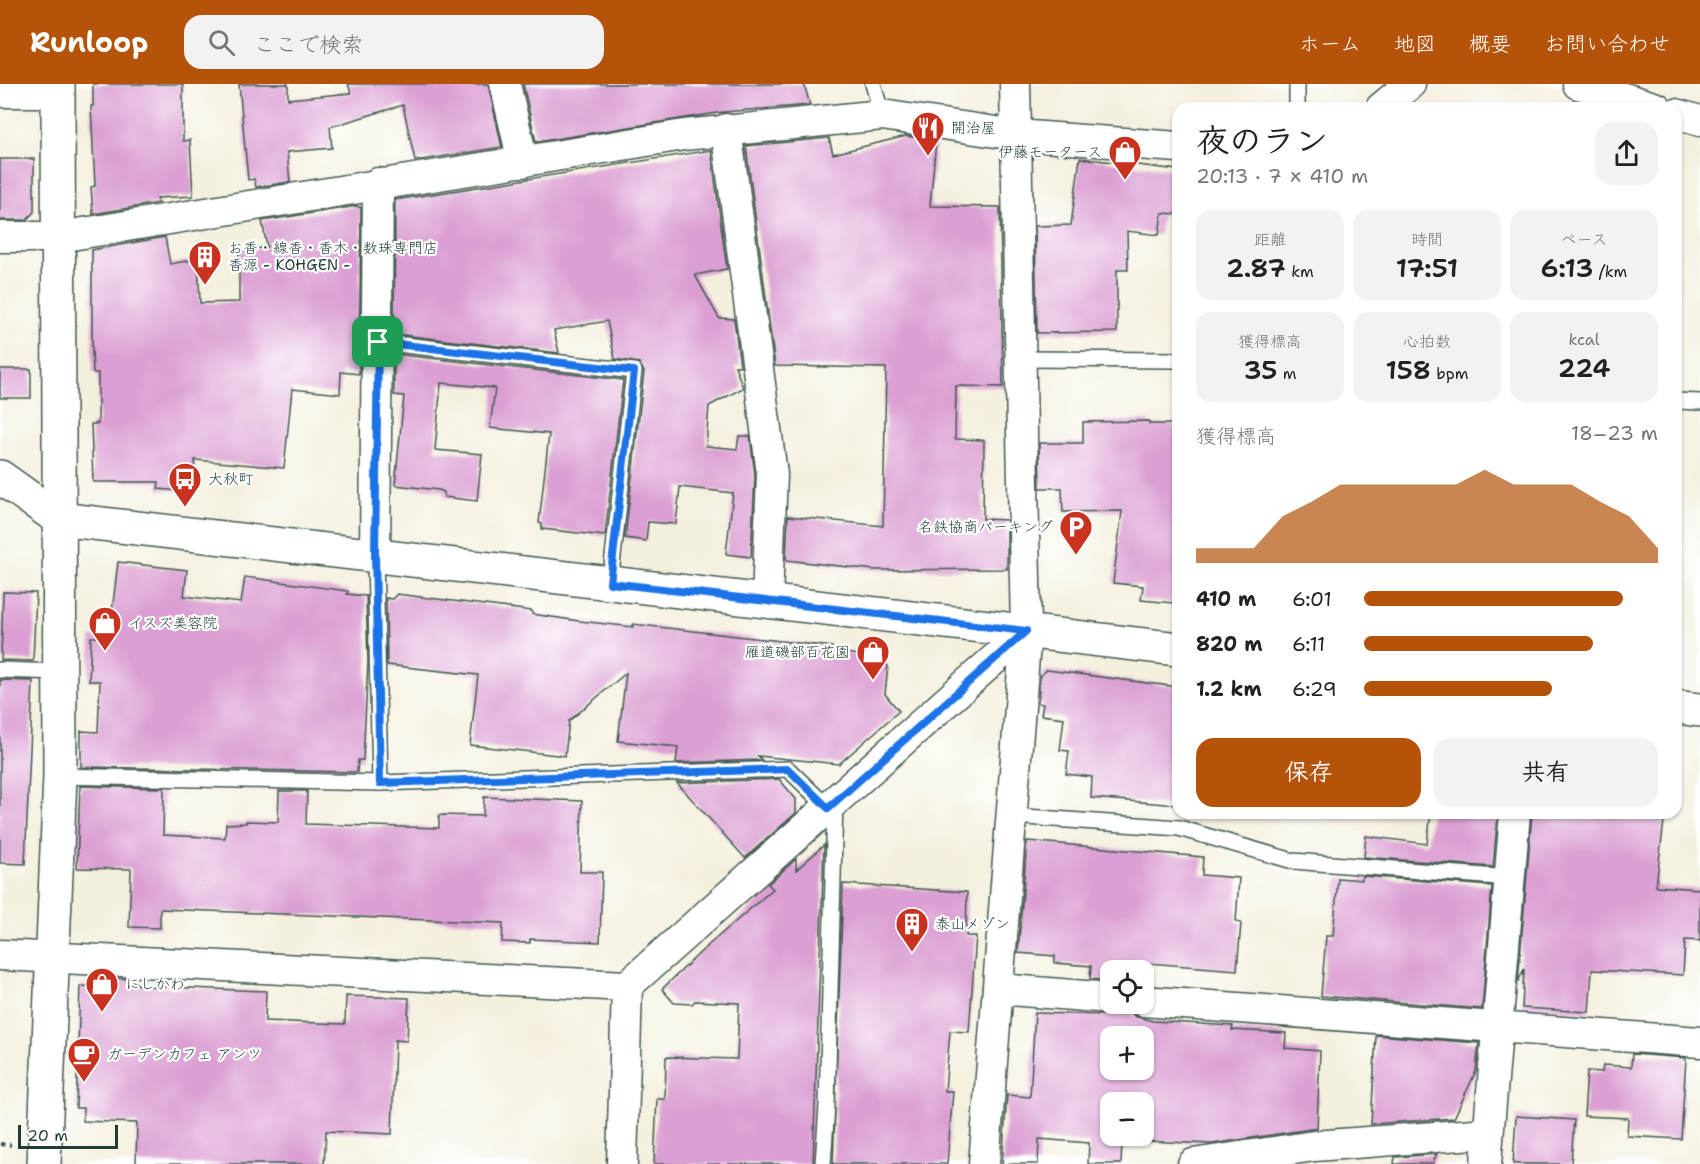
<!DOCTYPE html>
<html lang="ja">
<meta charset="utf-8">
<style>
:root{--surface:#fff;--page:#f2f2f2;--text:#222;--muted:#767676;--accent:#b45309}
body{margin:0;font-family:"Shantell Sans","Klee One",sans-serif;background:var(--page);color:var(--text);height:100vh;display:flex;flex-direction:column;font-size:22px;white-space:nowrap}
*{box-sizing:border-box;margin:0}
p{font-size:20px;color:var(--muted)}
.icon{flex:none;width:33px;height:33px;fill:none;stroke:currentColor;stroke-width:2;stroke-linecap:round;stroke-linejoin:round}
.map{position:relative;flex:1;overflow:hidden}
.details{position:absolute;left:1172px;top:18px;width:510px;height:717px;display:flex;flex-direction:column;background:var(--surface);border-radius:18px;box-shadow:0 2px 4px #0004}
.details>*{flex:none}
.tools{position:absolute;left:1100px;top:876px;display:grid;gap:12px}
.tools a{display:grid;place-items:center;width:54px;height:54px;border-radius:12px;background:var(--surface);box-shadow:0 2px 4px #0004;font-size:30px}
.scale{position:absolute;left:18px;bottom:15px;width:100px;box-sizing:border-box;padding-left:6px;border:3px solid #1f3d34;border-top:0;font-size:16px;line-height:21px;white-space:nowrap;color:#1f3d34;-webkit-text-stroke:4px #fff;paint-order:stroke}
.pin{position:absolute;display:grid;place-items:center;width:51px;height:51px;color:#fff;margin:-26px;border-radius:12px;box-shadow:0 3px 9px #0006}
.round{display:grid;place-items:center;flex:none;width:63px;height:63px;border-radius:18px;background:var(--page)}
.overview{display:flex;align-items:center;justify-content:space-between;height:102px;padding:0 24px}
h1{font-size:33px;font-weight:600;line-height:45px}
.stats{display:grid;grid-template-columns:repeat(3,1fr);gap:9px;height:102px;padding:6px 24px}
.stats div{display:grid;align-content:center;border-radius:15px;background:var(--page);text-align:center}
.stats b{font-size:26px;font-weight:600}
.stats small{font-size:16px;font-weight:400}
.stats p{font-size:16px}
.chart{height:168px;padding:12px 24px}
.chart p{display:flex;justify-content:space-between}
.chart svg{width:100%;height:108px;margin-top:6px;fill:var(--accent);opacity:.7}
.primary-button{display:flex;gap:12px;margin-top:auto;padding:12px 24px}
.primary-button a{flex:1;height:69px;border-radius:18px;background:var(--accent);color:#fff;font-size:24px;font-weight:600;line-height:69px;text-align:center}
.primary-button a+a{background:var(--page);color:var(--text)}
ul{padding:0 24px;list-style:none;font-size:20px}
li{display:grid;grid-template-columns:96px 72px 1fr;align-items:center;height:45px}
li i{height:15px;border-radius:8px;background:var(--accent)}
header{display:flex;align-items:center;gap:36px;box-sizing:border-box;height:84px;padding:0 30px;background:var(--accent);color:#fff}
header strong{font-size:28px}
nav{display:flex;gap:33px;margin-inline-start:auto;font-size:21px}
.search{width:420px;height:54px;background:var(--page);display:flex;align-items:center;gap:15px;box-sizing:border-box;padding:0 21px;border-radius:18px;color:var(--muted);font-size:22px}
.map>svg:first-child{display:block}
.building{fill:#db9fd3;fill-rule:evenodd}
.lines{fill:none;stroke-linecap:round;stroke-linejoin:round}
.service-casing{stroke:#3f584e;stroke-width:18}
.minor-casing{stroke:#3f584e;stroke-width:33}
.tertiary-casing{stroke:#3f584e;stroke-width:36}
.path{stroke:#3f584e;stroke-width:4;stroke-dasharray:4.5 4.5;stroke-linecap:butt}
.service{stroke:#fff;stroke-width:15}
.minor{stroke:#fff;stroke-width:30}
.tertiary{stroke:#fff;stroke-width:33}
.route-casing{stroke:#fff;stroke-width:12}
.route{stroke:#1a73e8;stroke-width:8}
.labels{text-anchor:middle;dominant-baseline:central;stroke-width:4.5;stroke-linejoin:round;paint-order:stroke}
.poi-label{font-size:15px;fill:#1f3d34;stroke:#fff;text-anchor:start}
</style>
<header>
<strong>Runloop</strong>
<div class="search"><svg class="icon" aria-label="search" viewBox="0 0 24 24"><circle cx="10" cy="10" r="6"/><path d="M15 15l6 6"/></svg>ここで検索</div>
<nav><a>ホーム</a><a>地図</a><a>概要</a><a>お問い合わせ</a></nav>
</header>
<div class="map">
<svg width="1700" height="1080" viewBox="0 0 1700 1080">
<rect width="100%" height="100%" fill="#fff"/>
<filter id="ink" filterUnits="userSpaceOnUse"><feTurbulence type="fractalNoise" baseFrequency=".0167" numOctaves="2"/><feDisplacementMap in="SourceGraphic" scale="12" xChannelSelector="R" yChannelSelector="G"/><feConvolveMatrix kernelMatrix="1 2 1 2 8 2 1 2 1" color-interpolation-filters="sRGB"/></filter>
<filter id="wash" filterUnits="userSpaceOnUse"><feTurbulence type="fractalNoise" baseFrequency=".008" numOctaves="4" result="noise"/><feDisplacementMap in="SourceGraphic" scale="24" xChannelSelector="R" yChannelSelector="G"/><feGaussianBlur stdDeviation="1.35" result="paint"/><feColorMatrix in="noise" values="0 0 0 0 0 0 0 0 0 0 0 0 0 0 0 0 0 1.4 0 .05"/><feComposite in="paint" operator="in"/></filter>
<g filter="url(#wash)">
<rect width="100%" height="100%" fill="#f4f0de"/>
<g id="blocks">
<g class="building">
<path d="M93,0H183V57L190,56L193,112L157,114L158,119L93,130L91,103L95,102L91,22H93Z"/>
<path d="M239,0H288V15L351,9L348,0H488L502,63L415,77L403,21L330,43L332,64L287,68L290,98L256,103L254,95L248,96Z"/>
<path d="M523,0H804L810,21L723,28L536,58Z"/>
<path d="M906,52L936,57L930,122L1000,123L1003,303L956,302L955,355L984,356L983,435L1007,436V485L875,486L786,476L788,432L883,442L886,284L775,282L746,62L829,54L833,70Z"/>
<path d="M711,66L727,185L695,191L719,234L734,235L740,282H735L743,304L709,322L706,362L737,365L739,352H750L755,391L751,473L726,470L733,409L680,403L676,440L648,438L646,457L625,454L644,288L639,279L615,275L607,237L554,246L559,269L394,250L395,116Z"/>
<path d="M1080,74L1178,86V130L1162,129L1159,151L1127,147L1128,186H1117V248L1037,249L1035,142L1071,141Z"/>
<path d="M0,75H34V128L26,136H0Z"/>
<path d="M357,122L361,124L359,290L341,288L340,310L292,305L284,384L195,376L192,408L158,405L159,398H93L91,340H98V289H93L92,265V166L165,153L170,180L198,175L200,219L239,218V168L267,163L262,137Z"/>
<path d="M394,270L623,296L605,452L542,445V440L539,439L549,350L490,344L495,304L441,299L435,366L482,370L477,417L444,413V408L439,406L395,401L404,312L394,311Z"/>
<rect x="0" y="285" width="31" height="29"/>
<path d="M1149,337V340H1174V345H1178V479L1173,519L1141,516L1143,502L1113,499L1122,427L1063,428L1062,404H1040L1039,359H1083V338Z"/>
<path d="M118,478L187,486L184,512L241,519L245,493L348,507L347,510L366,512L368,578L363,676H358L357,688L81,683V647L98,648L100,597H89L91,553H109Z"/>
<path d="M3,508L36,509L33,577L1,576Z"/>
<path d="M397,510L532,527V530L579,537L633,543V540L832,563L831,567L880,574L888,582L885,610L899,627L839,680L758,672L762,676L676,679L678,663L618,657L626,589L569,637L565,672L470,661L478,591L387,581L386,514L392,515Z"/>
<path d="M1047,586L1178,603V721L1091,714L1092,693L1066,690L1069,667L1060,666L1064,634L1041,631L1043,620L1038,619L1040,592Z"/>
<path d="M0,596L33,597L25,780L0,779Z"/>
<path d="M779,695L796,715V729L745,774L677,699Z"/>
<path d="M80,702L164,704L163,751L225,754L226,740L246,739V737L278,738L279,707H307L306,740L439,744V731L483,732L484,713L582,717L580,788H602L600,858L530,855V859L502,858L503,839L160,825V844L129,843L131,785L77,784Z"/>
<path d="M1431,729H1498L1493,783L1364,773L1366,752L1427,760Z"/>
<path d="M1532,729H1665L1656,802L1700,805V857L1685,856L1683,891L1592,886L1589,928L1522,924L1524,885L1518,898Z"/>
<path d="M1027,757L1203,773L1202,791L1239,794L1236,838L1241,839L1237,886L1148,879L1146,900H1143V886H1110V897L1090,895L1091,882L1055,879V872L1018,869Z"/>
<path d="M824,761L813,1080H654L657,1015H665L666,973L737,975L739,919L695,917L692,920L674,919L662,905L705,864L773,805L768,800L796,775V786Z"/>
<path d="M1362,792L1492,802L1482,925L1321,912L1326,852H1333L1338,794L1362,796Z"/>
<path d="M843,800L967,808L966,852H976L969,948L950,947L945,1007H953L947,1080H833Z"/>
<path d="M100,893L128,895L141,902L266,907L265,937L345,940L346,912L409,914L407,957L395,956L392,1050L326,1047L324,1080H136L137,1039L83,1037V1024H76L80,902L99,903Z"/>
<path d="M1126,920L1134,932L1153,937L1233,942L1232,946L1286,949L1285,964L1320,967L1317,1044L1212,1060L1122,1056L1121,1080H1088L1089,1059L1039,1055L1038,1080H1002L1007,1011L1030,1013L1035,929L1109,931L1118,929ZM1110,952H1143V986H1110ZM1110,1018H1143V1052H1110Z"/>
<path d="M1376,951L1479,959L1476,987L1454,1034L1371,1040Z"/>
<path d="M1632,970L1686,974L1681,1055L1627,1052L1628,1034L1584,1032L1587,987L1602,988L1603,981L1631,983Z"/>
<path d="M1516,1032L1574,1036L1571,1080H1513Z"/>
<path d="M1437,1070L1432,1080H1394L1395,1073Z"/>
</g>
</g>
</g>
<g filter="url(#ink)">
<use href="#blocks" fill-opacity="0" stroke="#3f584e" stroke-width="1.5"/>
<g class="lines">
<g class="service-casing">
<g id="service">
<path d="M873,0L882,31"/>
<path d="M1297,24V0"/>
<path d="M378,258L634,287L610,499"/>
<path d="M1022,275L1178,276"/>
<path d="M1676,317L1700,318"/>
<path d="M375,472L380,699"/>
<path d="M0,586L59,588"/>
<path d="M60,692L380,699L788,685L828,724"/>
<path d="M1012,732L1179,744L1293,777L1510,794"/>
<path d="M823,1080L827,1022L835,717"/>
</g>
</g>
<g class="minor-casing">
<g id="minor">
<path d="M505,0L523,78"/>
<path d="M1578,0L1657,24"/>
<path d="M0,8H58"/>
<path d="M1381,24L1410,0"/>
<path d="M1676,30L1700,37"/>
<path d="M726,45L772,390L767,517"/>
<path d="M0,153H59L684,51L882,31L1016,51L1178,63"/>
<path d="M375,472L378,99"/>
<path d="M0,871L627,902"/>
<path d="M998,905L1110,914"/>
<path d="M1143,917L1700,958"/>
<path d="M622,1080L627,902L1026,547"/>
<path d="M984,1080L1026,547L1015,0"/>
<path d="M1193,1080L1314,1062L1488,1049"/>
<path d="M1486,1080L1515,729"/>
</g>
</g>
<g class="tertiary-casing">
<g id="tertiary">
<path d="M0,393L59,435L1178,565"/>
<path d="M1676,623L1700,626"/>
<path d="M44,1080L60,692L58,0"/>
</g>
</g>
<path class="path" d="M0,1060L11,1061"/>
<use href="#service" class="service"/>
<use href="#minor" class="minor"/>
<use href="#tertiary" class="tertiary"/>
</g>
</g>
<g class="lines" filter="url(#ink)">
<g class="route-casing">
<path id="route" d="M378,258L634,287L610,499L1026,547L828,724L788,685L380,699L375,471Z"/>
</g>
<use href="#route" class="route"/>
</g>
<defs>
<g id="restaurant-pin" transform="scale(1.725)"><path d="M0 17L-7.5 6A9.5 9.5 0 1 1 7.5 6Z" fill="#c8321e" stroke="#fff"/><path d="M-5-6h1v4h1v-4h1v4h1v-4h1v5L-1.5 .5V6h-2V.5L-5-1ZM5-6V6H3V1.5H1.5Q1.5-4 5-6Z" fill="#fff"/></g>
<g id="shop-pin" transform="scale(1.725)"><path d="M0 17L-7.5 6A9.5 9.5 0 1 1 7.5 6Z" fill="#c8321e" stroke="#fff"/><path d="M-5-2.5h2.3a2.7 3.5 0 0 1 5.4 0H5L5.5 6h-11ZM-1.5-2.5h3a1.5 2.3 0 0 0-3 0Z" fill="#fff"/></g>
<g id="building-pin" transform="scale(1.725)"><path d="M0 17L-7.5 6A9.5 9.5 0 1 1 7.5 6Z" fill="#c8321e" stroke="#fff"/><path d="M-4-6H4V6H1V3H-1V6H-4ZM-2.5-4.3h1.7v1.8h-1.7ZM.8-4.3h1.7v1.8H.8ZM-2.5-1h1.7V.8h-1.7ZM.8-1h1.7V.8H.8Z" fill="#fff"/></g>
<g id="bus-pin" transform="scale(1.725)"><path d="M0 17L-7.5 6A9.5 9.5 0 1 1 7.5 6Z" fill="#c8321e" stroke="#fff"/><path d="M-5-6H5V4H4V6H2V4H-2V6H-4V4H-5ZM-3.5-4V0h7V-4ZM-3.5 1.2v1.5H-2V1.2ZM2 1.2v1.5H3.5V1.2Z" fill="#fff"/></g>
<g id="parking-pin" transform="scale(1.725)"><path d="M0 17L-7.5 6A9.5 9.5 0 1 1 7.5 6Z" fill="#c8321e" stroke="#fff"/><path d="M-3.5-5.5H1a3.5 3.5 0 0 1 0 7H-1V5.5H-3.5ZM-1-3.4V-.6H.8a1.4 1.4 0 0 0 0-2.8Z" fill="#fff"/></g>
<g id="cafe-pin" transform="scale(1.725)"><path d="M0 17L-7.5 6A9.5 9.5 0 1 1 7.5 6Z" fill="#c8321e" stroke="#fff"/><path d="M-5.5-4.5H6V0H3Q3 3.5 0 3.5H-2.5Q-5.5 3.5-5.5 0ZM3-3.2v2h1.7v-2ZM-6 4.5H4V6H-6Z" fill="#fff"/></g>
</defs>
<g fill-rule="evenodd">
<use href="#restaurant-pin" x="928" y="44"/>
<use href="#shop-pin" x="1125" y="68"/>
<use href="#building-pin" x="205" y="173"/>
<use href="#bus-pin" x="185" y="395"/>
<use href="#parking-pin" x="1076" y="443"/>
<use href="#shop-pin" x="105" y="539"/>
<use href="#shop-pin" x="873" y="568"/>
<use href="#building-pin" x="912" y="840"/>
<use href="#shop-pin" x="102" y="900"/>
<use href="#cafe-pin" x="84" y="970"/>
</g>
<g class="labels">
<g class="poi-label">
<text x="951" y="44">開治屋</text>
<text x="1102" y="68" text-anchor="end">伊藤モータース</text>
<text x="228" y="164">お香・線香・香木・数珠専門店<tspan x="228" dy="17">香源 - KOHGEN -</tspan></text>
<text x="208" y="395">大秋町</text>
<text x="1053" y="443" text-anchor="end">名鉄協商パーキング</text>
<text x="128" y="539">イスズ美容院</text>
<text x="850" y="568" text-anchor="end">雁道磯部百花園</text>
<text x="935" y="840">泰山メゾン</text>
<text x="125" y="900">にしかわ</text>
<text x="107" y="970">ガーデンカフェ アンツ</text>
</g>
</g>
</svg>
<div class="tools">
<a><svg class="icon" aria-label="locate" viewBox="0 0 24 24"><circle cx="12" cy="12" r="6"/><path d="M12 2v4M12 18v4M2 12h4M18 12h4"/></svg></a>
<a>+</a>
<a>−</a>
</div>
<div class="scale">20 m</div>
<div class="pin" style="left:378px;top:258px;background:#1e9e55"><svg class="icon" aria-label="arrive" viewBox="0 0 24 24"><path d="M6 21V4h12l-3 4 3 4H6"/></svg></div>
<section class="details">
<div class="overview"><div><h1>夜のラン</h1><p>20:13 · 7 × 410 m</p></div><a class="round"><svg class="icon" aria-label="share" viewBox="0 0 24 24"><path d="M12 15V3M7 8l5-5 5 5M5 13v7h14v-7"/></svg></a></div>
<div class="stats">
<div><p>距離</p><b>2.87<small> km</small></b></div>
<div><p>時間</p><b>17:51</b></div>
<div><p>ペース</p><b>6:13<small> /km</small></b></div>
</div>
<div class="stats">
<div><p>獲得標高</p><b>35<small> m</small></b></div>
<div><p>心拍数</p><b>158<small> bpm</small></b></div>
<div><p>kcal</p><b>224</b></div>
</div>
<div class="chart"><p><span>獲得標高</span>18–23 m</p>
<svg viewBox="0 0 160 44" preserveAspectRatio="none"><path d="M0 44V38L10 38L20 38L30 25L40 19L50 12L60 12L70 12L80 12L90 12L100 6L110 12L120 12L130 12L140 19L150 25L160 38V44z"/></svg>
</div>
<ul>
<li><b>410 m</b>6:01<i style="width:88%"></i></li>
<li><b>820 m</b>6:11<i style="width:78%"></i></li>
<li><b>1.2 km</b>6:29<i style="width:64%"></i></li>
</ul>
<div class="primary-button"><a>保存</a><a>共有</a></div>
</section>
</div>
